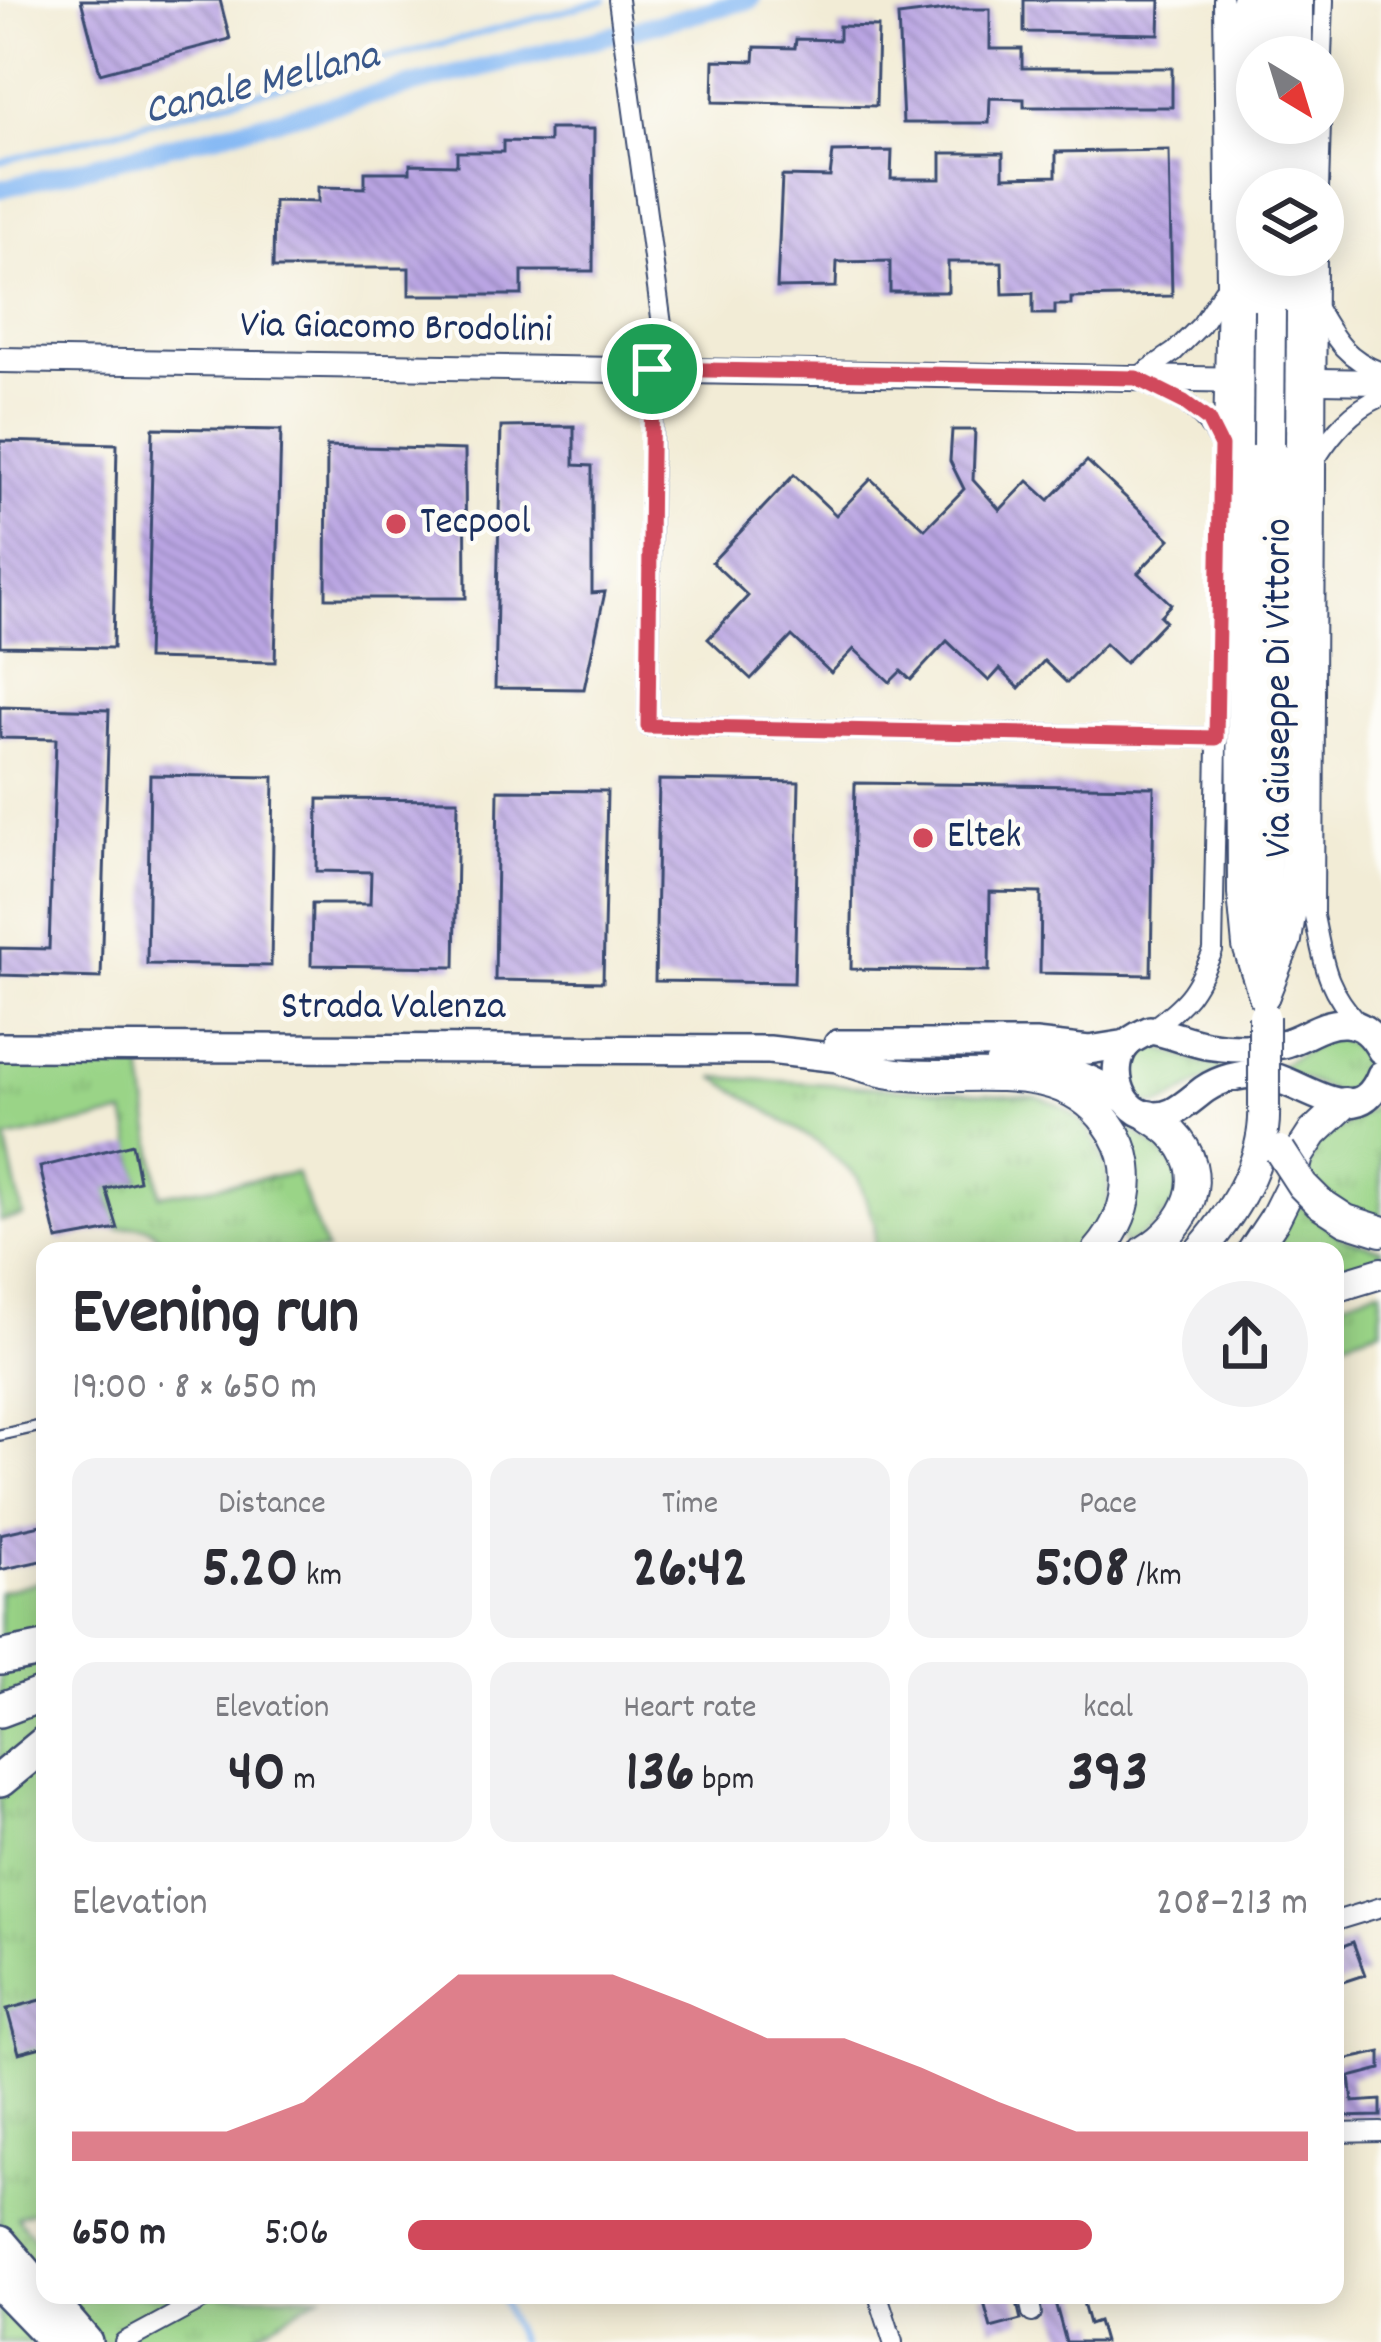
<!DOCTYPE html>
<meta charset="utf-8">
<style>
:root{--surface:#fff;--page:#f2f2f3;--text:#2b2b33;--muted:#7c7c81;--accent:#d1495b}
body{margin:0;font-family:Dekko,sans-serif;background:var(--page);color:var(--text);height:100vh;display:flex;flex-direction:column;font-size:45px;white-space:nowrap}
*{box-sizing:border-box;margin:0}
p{font-size:39px;color:var(--muted)}
.icon{flex:none;width:66px;height:66px;fill:none;stroke:currentColor;stroke-width:2;stroke-linecap:round;stroke-linejoin:round}
.map{position:relative;flex:1;overflow:hidden}
.drawer{position:absolute;left:36px;top:1242px;width:1308px;height:1062px;display:flex;flex-direction:column;background:var(--surface);border-radius:24px;box-shadow:0 6px 30px #0003}
.drawer>*{flex:none}
.needle{width:78px;rotate:142deg}
.fabs{position:absolute;left:1236px;top:36px;display:grid;gap:24px}
.fabs a{display:grid;place-items:center;width:108px;height:108px;border-radius:50%;background:var(--surface);box-shadow:0 6px 30px #0003;font-size:60px}
.pin{position:absolute;display:grid;place-items:center;width:102px;height:102px;color:#fff;margin:-51px;border:6px solid #fff;border-radius:50%;box-shadow:0 3px 12px #0007}
.round{display:grid;place-items:center;flex:none;width:126px;height:126px;border-radius:63px;background:var(--page)}
.head{display:flex;align-items:center;justify-content:space-between;height:204px;padding:0 36px}
h1{font-size:66px;font-weight:800;line-height:90px}
.figures{display:grid;grid-template-columns:repeat(3,1fr);gap:18px;height:204px;padding:12px 36px}
.figures div{display:grid;align-content:center;border-radius:24px;background:var(--page);text-align:center}
.figures b{font-size:60px;font-weight:800}
.figures small{font-size:33px;font-weight:400}
.figures p{font-size:33px}
.chart{height:336px;padding:24px 36px}
.chart p{display:flex;justify-content:space-between}
.chart svg{width:100%;height:216px;margin-top:12px;fill:var(--accent);opacity:.7}
ul{padding:0 36px;list-style:none;font-size:39px}
li{display:grid;grid-template-columns:192px 144px 1fr;align-items:center;height:90px}
li i{height:30px;border-radius:15px;background:var(--accent)}
.map>svg:first-child{display:block}
.grass{fill:url(#grass-tufts);stroke:#5a8272;stroke-width:3}
.lines{fill:none;stroke-linecap:round;stroke-linejoin:round}
.stream{stroke:#87baf4;stroke-width:6}
.canal{stroke:#87baf4;stroke-width:18}
.building{fill:url(#building-back-hatch)}
.service-casing{stroke:#3b4b70;stroke-width:14}
.minor-casing{stroke:#3b4b70;stroke-width:22}
.tertiary-casing{stroke:#3b4b70;stroke-width:28}
.secondary-casing{stroke:#3b4b70;stroke-width:32}
.trunk-casing{stroke:#3b4b70;stroke-width:34}
.motorway-casing{stroke:#3b4b70;stroke-width:38}
.service{stroke:#fff;stroke-width:9}
.minor{stroke:#fff;stroke-width:18}
.tertiary{stroke:#fff;stroke-width:24}
.secondary{stroke:#fff;stroke-width:27}
.trunk{stroke:#fff;stroke-width:30}
.motorway{stroke:#fff;stroke-width:33}
.trunk-bridge-casing{stroke:#3b4b70;stroke-width:34;stroke-linecap:butt}
.trunk-bridge{stroke:#fff;stroke-width:30}
.route-casing{stroke:#fff;stroke-width:24}
.route{stroke:#d1495b;stroke-width:15}
.poi-dot{fill:#d1495b;stroke:#fdfcf7;stroke-width:4.5}
.labels{text-anchor:middle;dominant-baseline:central;stroke-width:9;stroke-linejoin:round;paint-order:stroke}
.street-label{font-size:39px;fill:#1b2f5e;stroke:#fdfcf7}
.poi-label{font-size:39px;fill:#1b2f5e;stroke:#fdfcf7;text-anchor:start}
.water-label{font-size:42px;font-style:italic;fill:#3b598b;stroke:#fdfcf7}
</style>
<div class="map">
<svg width="1381" height="2342" viewBox="0 0 1381 2342">
<defs>
<pattern id="grass-tufts" width="24" height="20" patternUnits="userSpaceOnUse" patternTransform="scale(3)"><rect width="24" height="20" fill="#9ad487"/><path d="M3 7l-1-3M5 7V3M7 7l1-3M15 17l-1-3M17 17v-4M19 17l1-3" fill="none" stroke="#84b677"/></pattern>
<pattern id="building-back-hatch" width="6" height="6" patternUnits="userSpaceOnUse" patternTransform="scale(3)"><rect width="6" height="6" fill="#baa5e3"/><path d="M-1 5l2 2M0 0l6 6M5-1l2 2" fill="none" stroke="#9687bb"/></pattern>
</defs>
<rect width="100%" height="100%" fill="#fdfcf7"/>
<filter id="ink" filterUnits="userSpaceOnUse"><feTurbulence type="fractalNoise" baseFrequency=".00833" numOctaves="2"/><feDisplacementMap in="SourceGraphic" scale="24" xChannelSelector="R" yChannelSelector="G"/><feConvolveMatrix kernelMatrix="1 2 1 2 8 2 1 2 1" color-interpolation-filters="sRGB"/></filter>
<filter id="wash" filterUnits="userSpaceOnUse"><feTurbulence type="fractalNoise" baseFrequency=".004" numOctaves="4" result="noise"/><feDisplacementMap in="SourceGraphic" scale="48" xChannelSelector="R" yChannelSelector="G"/><feGaussianBlur stdDeviation="2.7" result="paint"/><feColorMatrix in="noise" values="0 0 0 0 0 0 0 0 0 0 0 0 0 0 0 0 0 1.4 0 .05"/><feComposite in="paint" operator="in"/></filter>
<g filter="url(#wash)">
<rect width="100%" height="100%" fill="#f2ecd6"/>
<g class="grass">
<path d="M1337,1038C1361,1046 1370,1065 1356,1087L1339,1094L1276,1067L1325,1041Z"/>
<path d="M1159,1048L1201,1063L1229,1065L1168,1102L1157,1105L1141,1102L1127,1072C1132,1057 1142,1049 1159,1048Z"/>
<path d="M141,1060L160,1195L296,1173L326,1251H167C153,1224 146,1224 118,1229L106,1189L139,1180L125,1114L6,1139L23,1216L0,1221V1062Z"/>
<path d="M714,1077L1036,1097C1045,1100 1055,1103 1064,1108C1113,1138 1125,1213 1080,1251H874L875,1225L858,1178L820,1144Z"/>
<path d="M1381,1103V1224L1358,1218L1306,1176L1317,1142Z"/>
<path d="M1124,1126C1198,1167 1197,1203 1125,1246L1121,1239Z"/>
<path d="M1297,1204L1342,1238L1381,1249V1265L1335,1279V1251H1269Z"/>
<path d="M1381,1288V1328L1335,1344V1303Z"/>
<path d="M45,1580V2207L17,2217L45,2252V2295H80L83,2298L90,2295H321L243,2342H0V1592Z"/>
</g>
<g class="lines">
<g class="stream">
<path d="M0,162L605,0"/>
<path d="M500,2295L519,2342"/>
</g>
<path class="canal" d="M0,189L751,0"/>
</g>
<g id="blocks">
<g class="building">
<path d="M81,0H220L230,39L100,73Z"/>
<path d="M1024,0H1160L1159,34L1024,32Z"/>
<path d="M954,9H990V49H1022V68H1172V107H1024V99L990,98L989,123H903L898,16Z"/>
<path d="M839,26L878,27L876,106L713,102L714,60L754,61L755,47L795,48L796,39L839,40Z"/>
<path d="M549,129H594L593,271H522V295H409V268H273L274,201L318,202V187L365,188V172H410V164L457,165V152H503V141L549,142Z"/>
<path d="M1169,150L1172,296L1071,298V305H1055V314H1033V293L1003,294L1002,262H948V292H890V261L837,262L836,287L777,288L782,176L830,177L833,152L892,151L891,179H941V153H1003V177L1056,176V152Z"/>
<path d="M574,426V465L592,466V593L605,592L584,689L495,688L501,427Z"/>
<path d="M153,428L281,430L275,662L147,659Z"/>
<path d="M952,430H975L973,480L1000,510L1028,481L1049,500L1087,461L1170,539L1138,573L1171,604L1160,616L1165,621L1125,663L1105,644L1067,683L1044,661L1019,688L1000,669L989,681L947,641L911,680L901,671L890,682L854,649L831,673L792,636L751,679L708,639L748,596L712,562L794,475L836,515L871,479L925,529L964,489L950,461Z"/>
<path d="M0,441L117,444L113,648L0,646Z"/>
<path d="M327,446L465,450L466,598H326Z"/>
<path d="M0,707L109,710L101,978L0,975V948L49,949L56,739L0,738Z"/>
<path d="M150,775L274,777L271,966L147,964Z"/>
<path d="M659,780L799,782L794,983L655,981Z"/>
<path d="M855,783L1154,787L1151,975L1040,973L1041,893L990,892L989,971L851,969Z"/>
<path d="M498,790L607,791L603,982L495,980Z"/>
<path d="M318,799L458,800L455,967L311,965L312,904H370L371,872L317,871Z"/>
<path d="M132,1144L139,1181L106,1189L118,1229L57,1240L40,1167Z"/>
<path d="M45,1524V1560L0,1570V1534Z"/>
<path d="M1353,1942L1365,1975L1335,1985V1949Z"/>
<path d="M45,1999V2046L19,2053L7,2009Z"/>
<path d="M1381,2052V2069L1350,2077L1353,2102L1381,2100V2116L1337,2117L1335,2062Z"/>
<path d="M982,2295H1015L1021,2320L991,2328Z"/>
<path d="M1053,2295H1081L1089,2324L1098,2321L1104,2342H1066Z"/>
</g>
</g>
</g>
<g filter="url(#ink)">
<use href="#blocks" fill-opacity="0" stroke="#3b4b70" stroke-width="3"/>
<g class="lines">
<g class="service-casing">
<path id="service" d="M0,1435L45,1425"/>
</g>
<g class="minor-casing">
<g id="minor">
<path d="M618,0L668,369"/>
<path d="M1322,57L1324,0"/>
<path d="M1319,189L1321,123"/>
<path d="M1317,255L1314,916C1324,964 1325,987 1359,1024"/>
<path d="M1318,310C1336,341 1347,359 1381,372"/>
<path d="M653,369L648,726L1217,738"/>
<path d="M1218,440C1199,403 1172,396 1136,378L1174,352L1201,325L1223,291"/>
<path d="M1317,457C1334,431 1352,410 1381,397"/>
<path d="M1150,1030C1187,1003 1195,993 1213,951L1226,287L1223,0"/>
<path d="M1335,1921L1381,1907"/>
<path d="M1335,2133L1381,2132"/>
<path d="M878,2295L893,2342"/>
<path d="M1028,2295L1032,2313"/>
<path d="M124,2342L211,2295"/>
</g>
</g>
<g class="tertiary-casing">
<path id="tertiary" d="M0,360L1381,382"/>
</g>
<g class="secondary-casing">
<g id="secondary">
<path d="M838,1044H1035L1089,1050L1127,1044"/>
<path d="M0,1047L769,1050L865,1061"/>
<path d="M1381,1050C1373,1035 1363,1024 1345,1023C1321,1022 1304,1039 1282,1044C1258,1049 1229,1049 1206,1045C1186,1041 1169,1033 1150,1030C1142,1034 1132,1038 1126,1045C1108,1067 1119,1108 1147,1115C1171,1121 1187,1102 1205,1089C1220,1079 1240,1074 1258,1074C1297,1075 1357,1138 1381,1075"/>
<path d="M999,1064C1053,1065 1077,1069 1123,1098"/>
</g>
</g>
<g class="trunk-casing">
<g id="trunk">
<path d="M1247,0L1241,381L1243,893L1248,946L1264,995"/>
<path d="M1272,57L1273,0"/>
<path d="M1297,57V0"/>
<path d="M1271,189V123"/>
<path d="M1297,189V123"/>
<path d="M1270,310V255"/>
<path d="M1265,944L1269,446"/>
<path d="M1264,995L1286,940L1295,884L1297,255"/>
<path d="M846,1061C861,1065 876,1071 891,1073C962,1085 1059,1053 1108,1124C1117,1136 1124,1151 1126,1166C1130,1199 1119,1227 1098,1251"/>
<path d="M1320,1203L1346,1220L1381,1231"/>
<path d="M1145,1251C1188,1225 1213,1175 1172,1133C1165,1126 1156,1121 1149,1116"/>
<path d="M1200,1251C1235,1211 1267,1161 1264,1105"/>
<path d="M1253,1251L1275,1218L1291,1186L1298,1156L1313,1133L1345,1103"/>
<path d="M1335,1287L1381,1273"/>
</g>
</g>
<g class="motorway-casing">
<g id="motorway">
<path d="M0,1658L45,1649"/>
<path d="M0,1710L45,1693"/>
<path d="M0,1780L45,1743"/>
<path d="M0,2243L85,2342"/>
<path d="M0,2283L57,2342"/>
</g>
</g>
<use href="#service" class="service"/>
<use href="#minor" class="minor"/>
<use href="#tertiary" class="tertiary"/>
<use href="#secondary" class="secondary"/>
<use href="#trunk" class="trunk"/>
<use href="#motorway" class="motorway"/>
<g class="trunk-bridge-casing">
<g id="trunk-bridge">
<path d="M1269,446L1270,310"/>
<path d="M1264,1016V1105"/>
<path d="M1280,1151L1302,1185L1320,1203"/>
</g>
</g>
<use href="#trunk-bridge" class="trunk-bridge"/>
</g>
</g>
<g class="lines" filter="url(#ink)">
<g class="route-casing">
<path id="route" d="M652,369L1136,378L1184,402L1208,420L1221,446L1216,738L648,726Z"/>
</g>
<use href="#route" class="route"/>
</g>
<g class="poi-dot">
<circle cx="396" cy="524" r="12"/>
<circle cx="923" cy="838" r="12"/>
</g>
<g class="labels">
<g class="street-label">
<text transform="translate(396 330) rotate(1)">Via Giacomo Brodolini</text>
<text transform="translate(1281 688) rotate(-90)">Via Giuseppe Di Vittorio</text>
<text x="393" y="1009">Strada Valenza</text>
</g>
<g class="poi-label">
<text x="420" y="524">Tecpool</text>
<text x="947" y="838">Eltek</text>
</g>
<g class="water-label">
<text transform="translate(262 86) rotate(-14)">Canale Mellana</text>
</g>
</g>
</svg>
<div class="fabs">
<a><svg class="needle" viewBox="-14 -14 28 28"><path d="M0-13l5 13h-10z" fill="#e53935"/><path d="M0 13l5-13h-10z" fill="#7c7c81"/></svg></a>
<a><svg class="icon" aria-label="layers" viewBox="0 0 24 24"><path d="M12 4l9 5-9 5-9-5zM3 14l9 5 9-5"/></svg></a>
</div>
<div class="pin" style="left:652px;top:369px;background:#1e9e55"><svg class="icon" aria-label="arrive" viewBox="0 0 24 24"><path d="M6 21V4h12l-3 4 3 4H6"/></svg></div>
<section class="drawer">
<div class="head"><div><h1>Evening run</h1><p>19:00 · 8 × 650 m</p></div><a class="round"><svg class="icon" aria-label="share" viewBox="0 0 24 24"><path d="M12 15V3M7 8l5-5 5 5M5 13v7h14v-7"/></svg></a></div>
<div class="figures">
<div><p>Distance</p><b>5.20<small> km</small></b></div>
<div><p>Time</p><b>26:42</b></div>
<div><p>Pace</p><b>5:08<small> /km</small></b></div>
</div>
<div class="figures">
<div><p>Elevation</p><b>40<small> m</small></b></div>
<div><p>Heart rate</p><b>136<small> bpm</small></b></div>
<div><p>kcal</p><b>393</b></div>
</div>
<div class="chart"><p><span>Elevation</span>208–213 m</p>
<svg viewBox="0 0 160 44" preserveAspectRatio="none"><path d="M0 44V38L10 38L20 38L30 32L40 19L50 6L60 6L70 6L80 12L90 19L100 19L110 25L120 32L130 38L140 38L150 38L160 38V44z"/></svg>
</div>
<ul>
<li><b>650 m</b>5:06<i style="width:76%"></i></li>
</ul>
</section>
</div>
